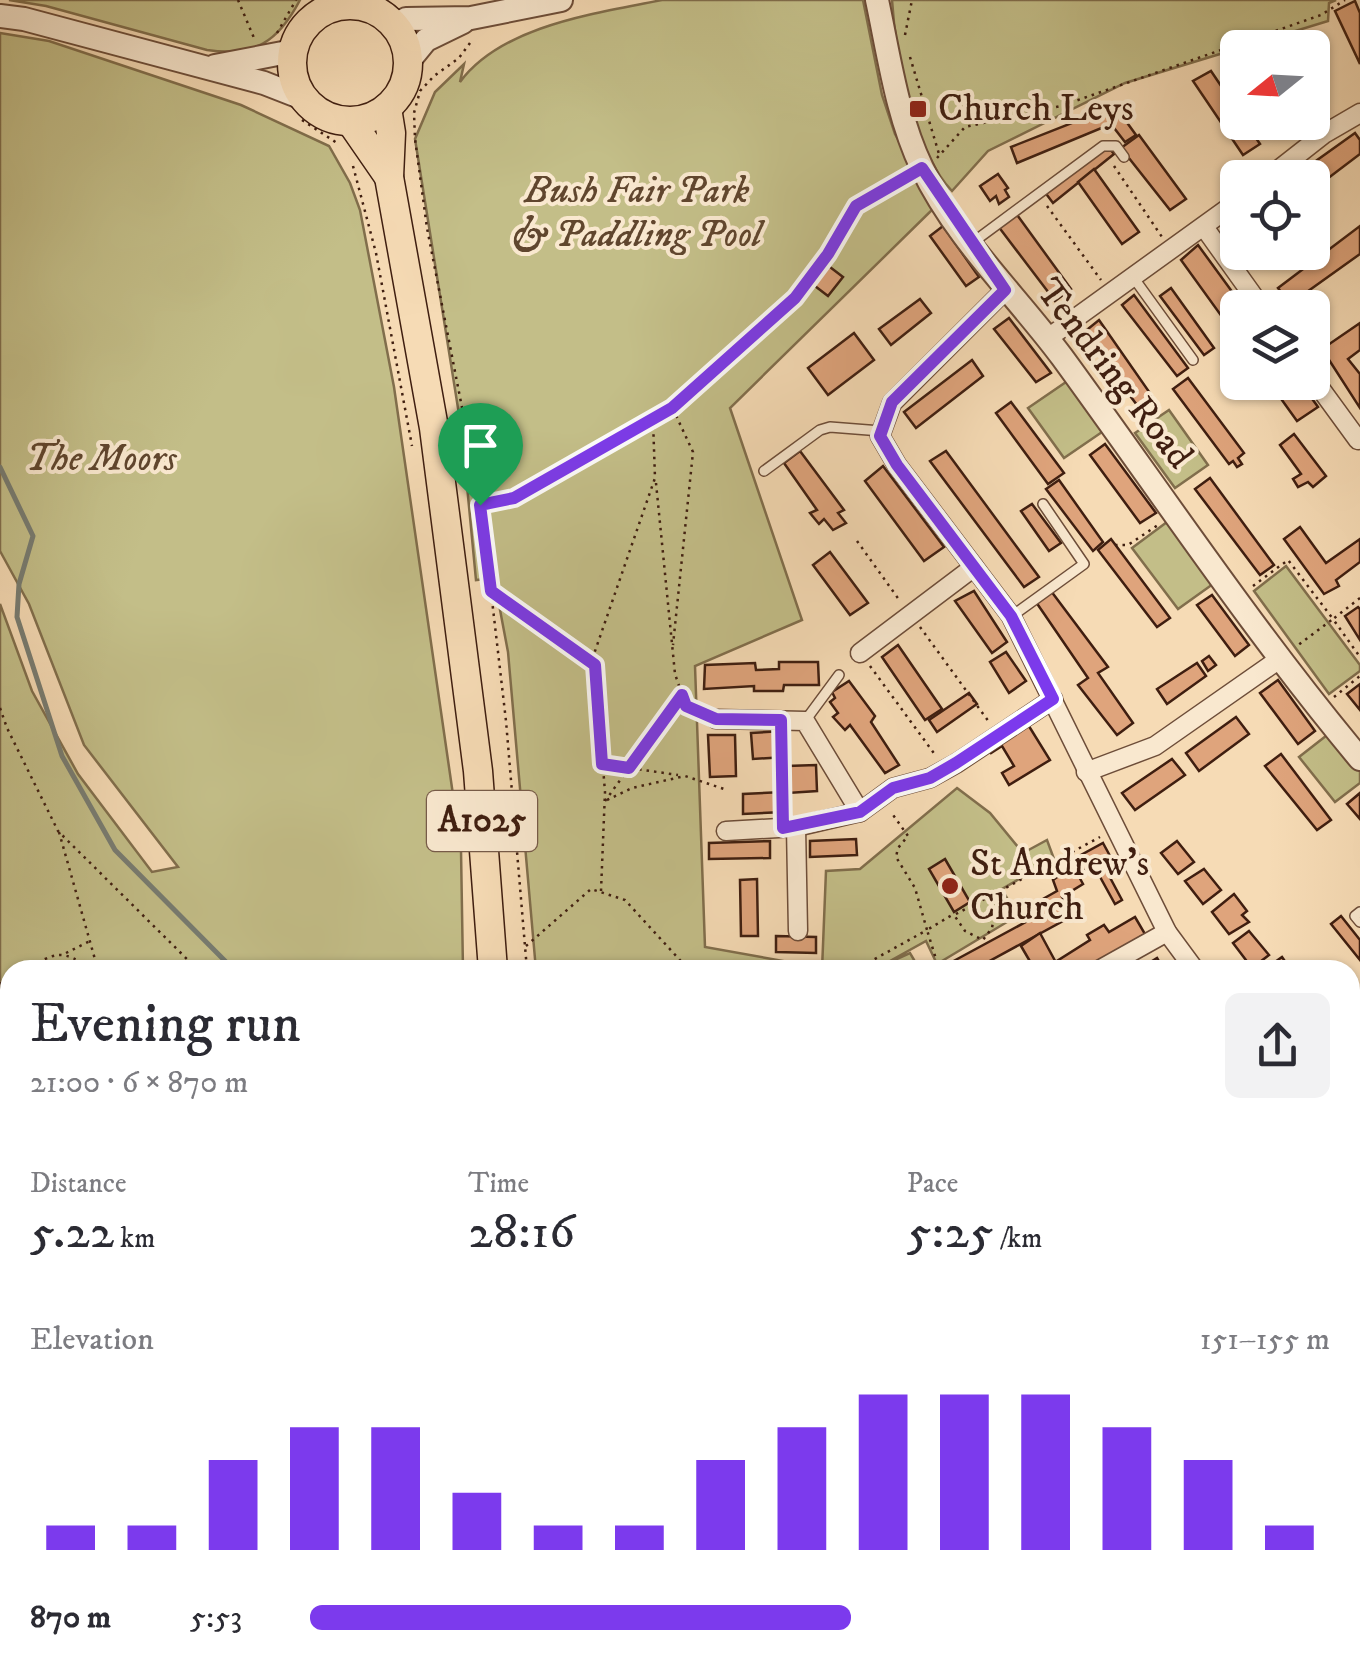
<!DOCTYPE html>
<meta charset="utf-8">
<style>
:root{--surface:#fff;--page:#f2f2f3;--text:#2b2b33;--muted:#7c7c81;--accent:#7c3aed}
body{margin:0;font-family:"IM FELL DW Pica",serif;background:var(--page);color:var(--text);height:100vh;display:flex;flex-direction:column;font-size:38px;white-space:nowrap}
*{box-sizing:border-box;margin:0}
p{font-size:32px;color:var(--muted)}
.icon{flex:none;width:55px;height:55px;fill:none;stroke:currentColor;stroke-width:2;stroke-linecap:round;stroke-linejoin:round}
.map{position:relative;flex:1;overflow:hidden}
.panel{position:absolute;left:0px;top:960px;width:1360px;height:715px;display:flex;flex-direction:column;background:var(--surface);border-radius:30px 30px 0 0;box-shadow:0 2px 8px #0004}
.panel>*{flex:none}
.needle{width:65px;rotate:252deg}
.fabs{position:absolute;left:1220px;top:30px;display:grid;gap:20px}
.fabs a{display:grid;place-items:center;width:110px;height:110px;border-radius:15px;background:var(--surface);box-shadow:0 2px 8px #0004;font-size:50px}
.pin{position:absolute;display:grid;place-items:center;width:85px;height:85px;color:#fff;margin:-102px -42px;border-radius:50% 50% 50% 0;rotate:-45deg;box-shadow:0 0 10px #0007}
.pin .icon{rotate:45deg}
.round{display:grid;place-items:center;flex:none;width:105px;height:105px;border-radius:15px;background:var(--page)}
.headline{display:flex;align-items:center;justify-content:space-between;height:170px;padding:0 30px}
h1{font-size:55px;font-weight:600;line-height:75px}
.figures{display:grid;grid-template-columns:repeat(3,1fr);gap:15px;height:170px;padding:10px 30px}
.figures div{display:grid;align-content:center}
.figures b{font-size:50px;font-weight:600}
.figures small{font-size:28px;font-weight:400}
.figures p{font-size:28px}
.chart{height:280px;padding:20px 30px}
.chart p{display:flex;justify-content:space-between}
.chart svg{width:100%;height:180px;margin-top:10px;stroke:var(--accent);stroke-width:6}
ul{padding:0 30px;list-style:none;font-size:32px}
li{display:grid;grid-template-columns:160px 120px 1fr;align-items:center;height:75px}
li i{height:25px;border-radius:12px;background:var(--accent)}
.map>svg:first-child{display:block}
.green{fill:#c3be88;stroke:#816e4c;stroke-width:2.5}
.lines{fill:none;stroke-linecap:round;stroke-linejoin:round}
.stream{stroke:#777c72;stroke-width:5}
.building{fill:#dfa47c;stroke:#3f1e10;stroke-width:2.5}
.service-casing{stroke:#6d4d39;stroke-width:12}
.minor-casing{stroke:#6d4d39;stroke-width:21}
.tertiary-casing{stroke:#6d4d39;stroke-width:26}
.primary-casing{stroke:#3f1e10;stroke-width:31}
.path{stroke:#3f1e10;stroke-width:2.5;stroke-dasharray:2.5 5;stroke-linecap:butt}
.service{stroke:#f9e8cf;stroke-width:9}
.minor{stroke:#f9e8cf;stroke-width:18}
.tertiary{stroke:#f9e8cf;stroke-width:22}
.primary{stroke:#f6dbb5;stroke-width:28}
.route-casing{stroke:#fff;stroke-width:20}
.route{stroke:#7c3aed;stroke-width:12}
.poi-dot{fill:#8f2418;stroke:#f9e8cf;stroke-width:4}
.labels{text-anchor:middle;dominant-baseline:central;stroke-width:8;stroke-linejoin:round;paint-order:stroke}
.shield{fill:#f9e8cf;stroke:#775b49;stroke-width:2.5}
.shield-label{font-size:35px;font-weight:bold;fill:#3f1e10}
.poi-label{font-size:38px;fill:#3f1e10;stroke:#f9e8cf;text-anchor:start}
.park-label{font-size:38px;font-style:italic;fill:#60462e;stroke:#f9e8cf}
.street-label{font-size:38px;fill:#3f1e10;stroke:#f9e8cf}
</style>
<div class="map">
<svg width="1360" height="1675" viewBox="0 0 1360 1675">
<rect width="100%" height="100%" fill="#f6dbb5"/>
<filter id="stains"><feTurbulence type="fractalNoise" baseFrequency=".002" numOctaves="4"/><feColorMatrix values="0 0 0 0 .2 0 0 0 0 .09 0 0 0 0 .02 0 0 0 .5 -.17"/></filter>
<radialGradient id="worn" r=".72"><stop offset=".6" stop-color="#630" stop-opacity="0"/><stop offset="1" stop-color="#630" stop-opacity=".3"/></radialGradient>
<g class="green">
<path d="M9,0H300C278,42 255,57 207,50L46,6Z"/>
<path d="M662,0H863L882,95L895,134L936,206L730,408L802,620L695,666L705,947L811,966V970H536L508,652L494,578L476,580L462,433L415,139L435,92L464,64L460,82C502,25 598,13 662,0Z"/>
<path d="M892,0H1336L1329,3L1328,21L1125,83L988,151L952,191C915,153 895,52 892,0Z"/>
<path d="M0,33L49,41L241,105L329,146L350,183L360,210L394,387L461,850L463,970H10V1006L0,1011V604L32,691L78,774L152,872L178,867L84,745L29,604L0,551Z"/>
<path d="M1069,380L1105,430L1064,458L1028,408Z"/>
<path d="M1169,410L1208,465L1175,488L1135,433Z"/>
<path d="M1167,522L1213,584L1178,609L1132,548Z"/>
<path d="M1286,566L1360,665V671L1329,694L1254,591Z"/>
<path d="M1331,732L1360,770V783L1335,802L1299,757Z"/>
<path d="M957,788L990,813L1023,853L1047,840L1054,859L1002,889L1017,916L937,964L926,941L881,966L910,953L920,970H822L826,871L860,869Z"/>
<path d="M347,1665H508L514,1671L512,1675H453L441,1666L445,1675H347Z"/>
<path d="M563,1665H806L807,1675H561Z"/>
<path d="M888,1665H949L956,1675H872Z"/>
</g>
<g class="lines">
<g class="stream">
<path d="M0,467L33,536L19,584L17,617L62,756L115,850L234,970"/>
<path d="M755,1665V1675"/>
</g>
</g>
<g class="building">
<path d="M1355,1L1360,13V64L1335,11Z"/>
<path d="M1211,71L1238,111V122H1245L1260,144L1243,155L1193,81Z"/>
<path d="M1115,106L1136,135L1125,142L1111,124L1017,163L1011,147Z"/>
<path d="M1355,133L1360,140V154L1327,179L1324,175L1312,184V178H1292Z"/>
<path d="M1139,135L1186,199L1170,210L1121,148Z"/>
<path d="M1106,144L1114,154L1053,203L1044,191Z"/>
<path d="M1094,169L1139,232L1122,244L1078,182Z"/>
<path d="M998,174L1008,188L1005,190L1009,197L999,204L996,196L990,201L980,186Z"/>
<path d="M1015,212L1071,289L1055,301L998,226Z"/>
<path d="M943,226L979,277L966,286L930,236Z"/>
<path d="M1360,226V254L1290,304L1278,288Z"/>
<path d="M1198,245L1244,308H1238V339L1181,260Z"/>
<path d="M826,264L843,277L828,296L811,283Z"/>
<path d="M1171,288L1214,348L1204,355L1160,296Z"/>
<path d="M1134,295L1188,368L1177,376L1122,305Z"/>
<path d="M920,299L931,313L891,345L879,329Z"/>
<path d="M1009,318L1051,373L1036,382L994,329Z"/>
<path d="M1099,320L1152,396L1137,405L1083,333Z"/>
<path d="M1360,323V350L1348,359L1360,374V408L1322,349Z"/>
<path d="M854,333L874,360L828,395L808,368Z"/>
<path d="M972,360L983,376L916,428L904,412Z"/>
<path d="M1188,378L1244,453L1238,458L1242,464L1237,467L1233,461L1229,464L1173,389Z"/>
<path d="M1269,382H1300L1318,407L1297,421Z"/>
<path d="M1011,402L1064,473L1048,484L996,413Z"/>
<path d="M1294,434L1326,476L1313,487L1308,482L1298,487L1293,479L1301,474L1280,445Z"/>
<path d="M1105,444L1156,513L1140,523L1090,455Z"/>
<path d="M800,451L844,510L838,513L846,523L833,530L824,519L819,524L810,513L817,510L784,463Z"/>
<path d="M946,451L1039,577L1024,587L930,461Z"/>
<path d="M883,466L944,547L924,561L865,481Z"/>
<path d="M1210,478L1274,565L1260,575L1195,489Z"/>
<path d="M1059,480L1103,542L1093,551L1046,489Z"/>
<path d="M1032,504L1061,543L1049,551L1021,511Z"/>
<path d="M1300,527L1326,563L1360,539V562L1336,580L1339,586L1324,594L1284,539Z"/>
<path d="M1111,539L1170,618L1157,627L1098,550Z"/>
<path d="M830,552L868,603L850,615L813,565Z"/>
<path d="M974,591L1007,642L992,653L955,601Z"/>
<path d="M1051,591L1108,667L1098,673L1133,723L1117,735L1078,685L1088,678L1036,602Z"/>
<path d="M1212,595L1249,645L1235,656L1197,605Z"/>
<path d="M1358,607L1360,609V640L1345,616Z"/>
<path d="M898,645L942,709L925,720L882,657Z"/>
<path d="M1006,652L1026,681L1009,693L990,662Z"/>
<path d="M1209,656L1216,665L1208,671L1202,661Z"/>
<path d="M779,662H818L819,685H784L783,691H754V686L704,689L705,665L755,663L756,670L779,669Z"/>
<path d="M1197,663L1206,676L1167,704L1157,689Z"/>
<path d="M1278,680L1315,731L1298,744L1260,693Z"/>
<path d="M849,681L875,716L871,722L899,765L885,773L850,725L845,730L833,717L838,713L830,702L835,698L832,692Z"/>
<path d="M1360,684V710L1347,694Z"/>
<path d="M969,693L977,704L937,732L929,720Z"/>
<path d="M1236,717L1249,734L1199,771L1186,753Z"/>
<path d="M1027,723L1050,760L1009,785L1002,773L1014,766L1002,746L991,753L987,747Z"/>
<path d="M783,731L785,757L753,759L751,733Z"/>
<path d="M708,735H735L736,776L710,777Z"/>
<path d="M1281,754L1331,820L1317,830L1265,766Z"/>
<path d="M1172,759L1185,775L1135,810L1122,793Z"/>
<path d="M816,765L817,791L788,793L787,766Z"/>
<path d="M783,792V812L743,814V794Z"/>
<path d="M1360,793V819L1347,804Z"/>
<path d="M856,839L857,855L810,857V841Z"/>
<path d="M770,841V858L709,859V843Z"/>
<path d="M1177,841L1194,862L1178,874L1161,853Z"/>
<path d="M1103,843L1116,867L1106,870L1122,900L1115,904L1094,866L1077,873L1083,884L1062,897L1074,915L973,970H937L1033,918L1027,908L1057,891L1053,880L1073,866L1070,861Z"/>
<path d="M945,859L970,902L954,912L929,869Z"/>
<path d="M1204,869L1221,890L1203,904L1185,881Z"/>
<path d="M757,879L758,936H741L740,880Z"/>
<path d="M1234,894L1247,911L1242,915L1249,922L1229,934L1212,912Z"/>
<path d="M1341,916L1360,940V960L1331,924Z"/>
<path d="M1135,917L1145,934L1084,970H1062L1057,961L1090,940L1087,935L1104,925L1109,932Z"/>
<path d="M1249,931L1269,955L1252,968L1233,943Z"/>
<path d="M1040,933L1060,970H1035L1021,946Z"/>
<path d="M776,936L816,937V953L776,952Z"/>
<path d="M1282,957L1289,967L1286,970H1264Z"/>
<path d="M1157,958L1164,970H1143L1141,968Z"/>
<path d="M1350,1064L1360,1077V1093L1350,1101Z"/>
<path d="M6,1099L10,1120L0,1123V1101Z"/>
<path d="M1360,1277V1304L1355,1307L1350,1298V1282Z"/>
<path d="M10,1375V1396L0,1399V1379Z"/>
<path d="M1356,1385L1360,1389V1408L1354,1415L1350,1411V1391Z"/>
<path d="M10,1458V1481L7,1482L1,1461Z"/>
<path d="M1360,1477V1503L1350,1514V1487Z"/>
<path d="M0,1532L10,1534L0,1592Z"/>
<path d="M1350,1594L1360,1603V1615L1354,1620L1350,1615Z"/>
<path d="M0,1637L10,1639V1657L0,1655Z"/>
<path d="M110,1665H130L128,1675H108Z"/>
<path d="M298,1665H324L320,1675L297,1673Z"/>
<path d="M1079,1665H1128L1135,1675H1070L1068,1672Z"/>
<path d="M1176,1665H1200L1207,1675H1174L1170,1670Z"/>
<path d="M1296,1665H1331L1339,1675H1317L1309,1667L1302,1673Z"/>
</g>
<g class="lines">
<g class="service-casing">
<g id="service">
<path d="M972,243L1103,146H1116L1124,157"/>
<path d="M1133,277L1193,360"/>
<path d="M764,471L820,430L830,427L881,431"/>
<path d="M1012,616L1084,564L1043,504"/>
<path d="M805,721L839,675"/>
<path d="M1360,912L1355,916L1360,922"/>
<path d="M1035,1665L1037,1668L1042,1665"/>
</g>
</g>
<g class="minor-casing">
<g id="minor">
<path d="M1268,178L1324,134L1360,113"/>
<path d="M1204,227L1262,308"/>
<path d="M1005,290L892,403L880,436L897,465L1011,616L1167,932L1195,970"/>
<path d="M1048,338L1238,201"/>
<path d="M1312,377L1358,440"/>
<path d="M860,653L974,567"/>
<path d="M716,719L805,721L860,812L893,788L930,778L957,763L1053,699"/>
<path d="M1086,772L1155,746L1281,658"/>
<path d="M796,827L798,931"/>
<path d="M726,831L796,827L860,812"/>
<path d="M1099,970L1167,932"/>
<path d="M0,1150L10,1147"/>
<path d="M1350,1180L1360,1195"/>
<path d="M1350,1252L1360,1247"/>
<path d="M0,1273L10,1309"/>
<path d="M0,1347L9,1342L10,1335"/>
<path d="M0,1508L10,1509"/>
<path d="M1350,1583L1360,1588"/>
<path d="M271,1665L272,1675"/>
<path d="M88,1675L98,1665"/>
</g>
</g>
<g class="tertiary-casing">
<g id="tertiary">
<path d="M877,0C889,56 897,116 922,168C956,239 1016,295 1062,357C1160,491 1253,631 1360,759"/>
<path d="M0,16L24,19L264,83L305,99"/>
<path d="M395,27L406,19L471,18L561,0"/>
<path d="M408,62L426,40L463,22"/>
<path d="M215,66L293,51"/>
<path d="M1350,1448L1360,1442"/>
</g>
</g>
<g class="primary-casing">
<g id="primary">
<circle cx="350" cy="63" r="58"/>
<path d="M387,108L391,133L389,177L434,428L478,771L493,970"/>
<path d="M351,122L389,177"/>
<path d="M536,1665L540,1675"/>
</g>
</g>
<g class="path">
<path d="M238,0L254,38"/>
<path d="M277,33L296,0"/>
<path d="M905,35L912,0"/>
<path d="M470,43L459,58L434,76L420,91L414,113L415,139L427,228L481,505L506,721L527,970"/>
<path d="M910,57L939,154"/>
<path d="M302,120L337,143"/>
<path d="M937,158L965,127L1061,106L1321,15L1345,0"/>
<path d="M353,166L376,253L412,446"/>
<path d="M1114,166L1162,237"/>
<path d="M1047,206L1101,280"/>
<path d="M673,409L693,452L673,645"/>
<path d="M656,483L675,674L686,706L701,713"/>
<path d="M481,505L513,498L672,408L795,297L828,254L856,205L905,177"/>
<path d="M857,541L900,601"/>
<path d="M1115,545H1128L1158,525"/>
<path d="M1253,586L1288,560L1333,619L1297,646"/>
<path d="M494,593L593,664"/>
<path d="M1360,598L1333,619L1360,657"/>
<path d="M920,627L989,722"/>
<path d="M870,666L936,756"/>
<path d="M1334,697L1360,676"/>
<path d="M0,708L7,728L58,831L198,970"/>
<path d="M782,739L783,811"/>
<path d="M602,764L678,775"/>
<path d="M607,800L632,788L685,776L724,789"/>
<path d="M605,801L680,698"/>
<path d="M59,832L98,970"/>
<path d="M601,891L605,792L594,654L655,478L653,420"/>
<path d="M998,892L954,915L965,931L983,940L992,928L998,892L1100,837"/>
<path d="M526,946L591,889L625,900L689,970"/>
<path d="M66,953L90,941"/>
<path d="M25,970C58,951 61,949 93,970"/>
<path d="M855,970L927,930L915,888L896,857L898,848L908,836L891,812"/>
<path d="M899,970L908,967L914,970"/>
<path d="M931,970L936,959L927,930L952,915"/>
<path d="M0,984L10,978"/>
<path d="M1350,1126L1360,1117"/>
<path d="M436,1665L441,1675"/>
<path d="M1243,1665L1254,1675"/>
<path d="M569,1675L574,1665"/>
<path d="M667,1675L679,1665"/>
<path d="M748,1675L774,1672V1665"/>
</g>
<use href="#service" class="service"/>
<use href="#minor" class="minor"/>
<use href="#tertiary" class="tertiary"/>
<use href="#primary" class="primary"/>
</g>
<g class="lines">
<g class="route-casing">
<path id="route" d="M922,168L1005,290L892,402L880,436L897,465L1011,616L1053,699L956,763L930,778L893,788L860,812L783,828L781,720L716,719L686,706L682,695L629,768L602,764L595,665L491,591L480,505L514,498L672,408L795,298L828,254L856,206Z"/>
</g>
<use href="#route" class="route"/>
</g>
<g class="poi-dot">
<rect x="908" y="99" width="20" height="20" rx="5"/>
<circle cx="950" cy="886" r="10"/>
</g>
<g class="labels">
<rect class="shield" x="427" y="791" width="110" height="60" rx="8"/>
<g class="shield-label">
<text x="482" y="821">A1025</text>
</g>
<g class="poi-label">
<text x="938" y="109">Church Leys</text>
<text x="970" y="864">St Andrew's<tspan x="970" dy="44">Church</tspan></text>
</g>
<g class="park-label">
<text x="637" y="191">Bush Fair Park<tspan x="637" dy="44">&amp; Paddling Pool</tspan></text>
<text x="101" y="459">The Moors</text>
</g>
<g class="street-label">
<text transform="translate(1114 374) rotate(52)">Tendring Road</text>
</g>
</g>
<rect width="100%" height="100%" filter="url(#stains)"/>
<rect width="100%" height="100%" fill="url(#worn)"/>
</svg>
<div class="fabs">
<a><svg class="needle" viewBox="-14 -14 28 28"><path d="M0-13l5 13h-10z" fill="#e53935"/><path d="M0 13l5-13h-10z" fill="#7c7c81"/></svg></a>
<a><svg class="icon" aria-label="locate" viewBox="0 0 24 24"><circle cx="12" cy="12" r="6"/><path d="M12 2v4M12 18v4M2 12h4M18 12h4"/></svg></a>
<a><svg class="icon" aria-label="layers" viewBox="0 0 24 24"><path d="M12 4l9 5-9 5-9-5zM3 14l9 5 9-5"/></svg></a>
</div>
<div class="pin" style="left:480px;top:505px;background:#1e9e55"><svg class="icon" aria-label="arrive" viewBox="0 0 24 24"><path d="M6 21V4h12l-3 4 3 4H6"/></svg></div>
<section class="panel">
<div class="headline"><div><h1>Evening run</h1><p>21:00 · 6 × 870 m</p></div><a class="round"><svg class="icon" aria-label="share" viewBox="0 0 24 24"><path d="M12 15V3M7 8l5-5 5 5M5 13v7h14v-7"/></svg></a></div>
<div class="figures">
<div><p>Distance</p><b>5.22<small> km</small></b></div>
<div><p>Time</p><b>28:16</b></div>
<div><p>Pace</p><b>5:25<small> /km</small></b></div>
</div>
<div class="chart"><p><span>Elevation</span>151–155 m</p>
<svg viewBox="0 0 160 44" preserveAspectRatio="none"><path d="M5 44V38M15 44V38M25 44V22M35 44V14M45 44V14M55 44V30M65 44V38M75 44V38M85 44V22M95 44V14M105 44V6M115 44V6M125 44V6M135 44V14M145 44V22M155 44V38"/></svg>
</div>
<ul>
<li><b>870 m</b>5:53<i style="width:53%"></i></li>
</ul>
</section>
</div>
